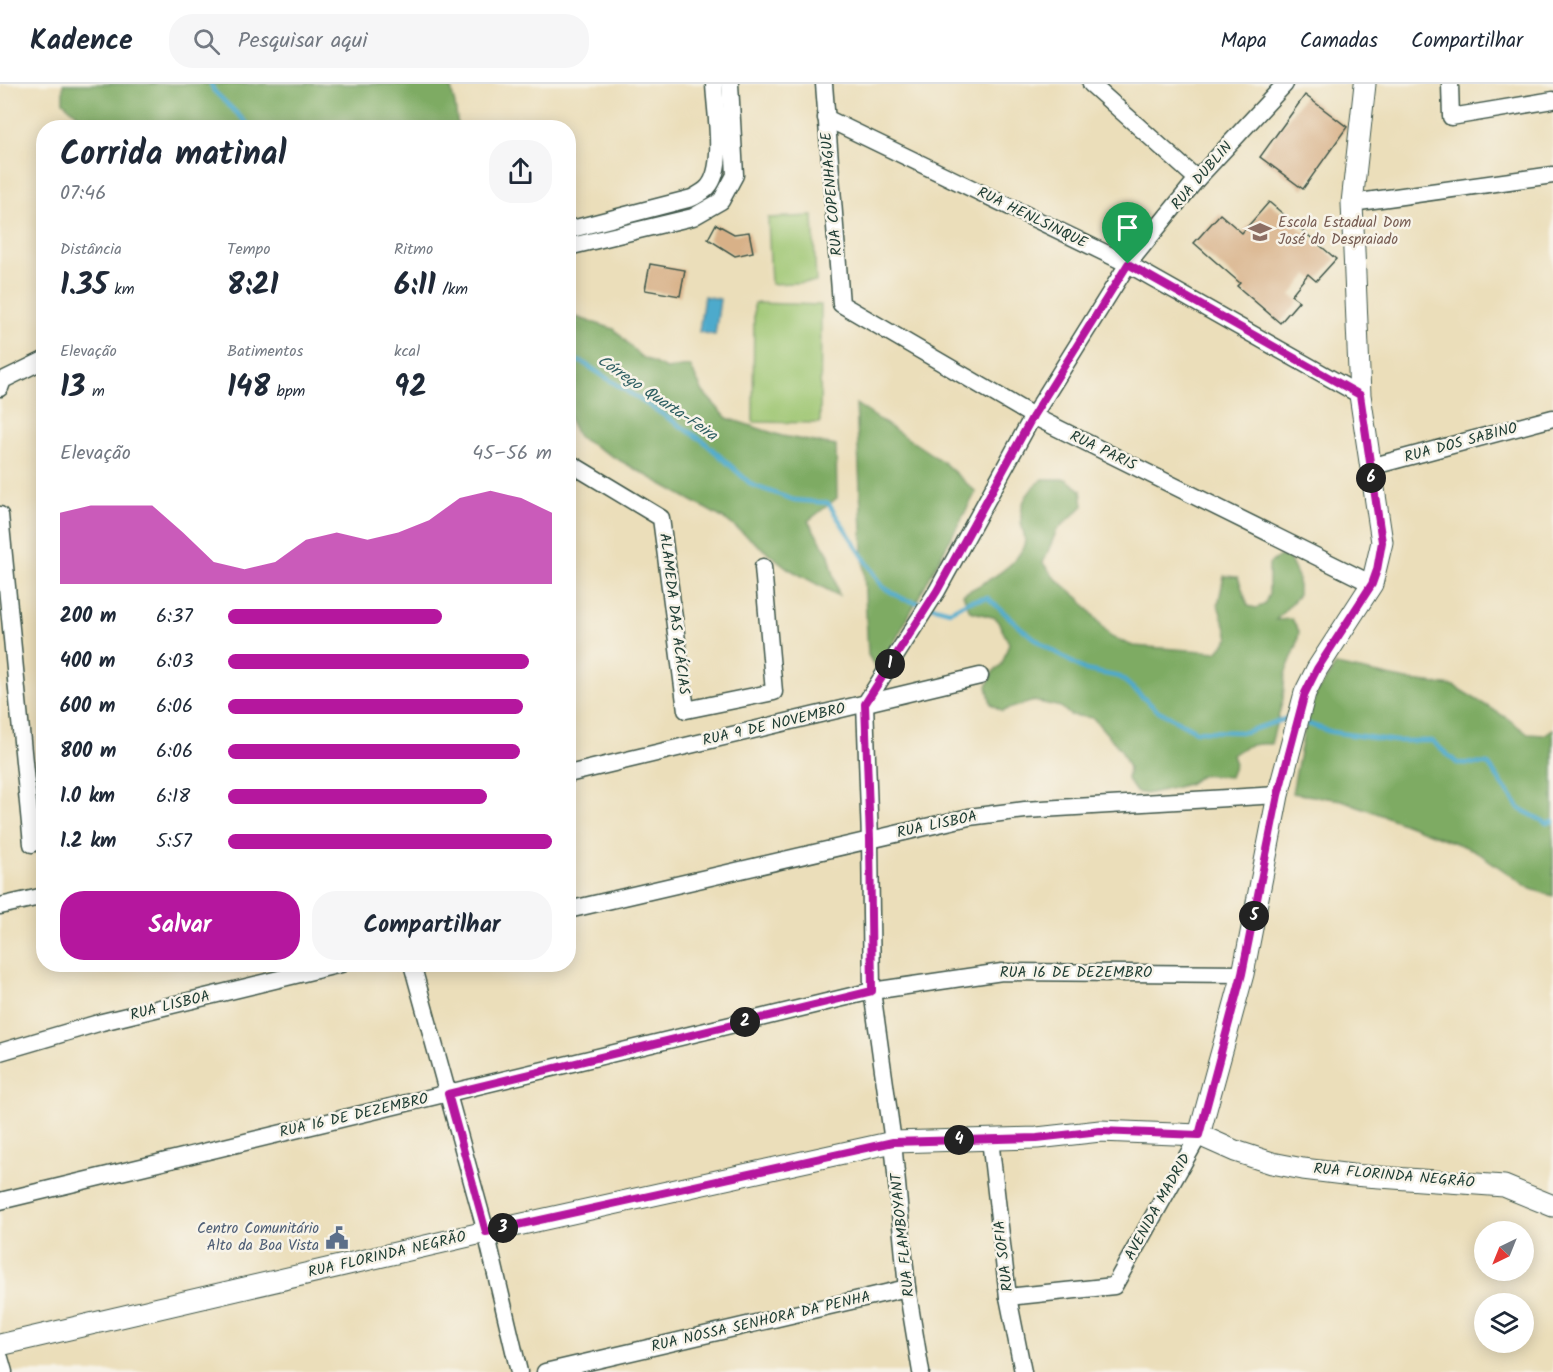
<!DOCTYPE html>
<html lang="pt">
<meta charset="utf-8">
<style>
:root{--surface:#fff;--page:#f6f6f7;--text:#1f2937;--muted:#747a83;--line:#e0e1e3;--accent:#b5179e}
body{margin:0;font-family:Kalam,sans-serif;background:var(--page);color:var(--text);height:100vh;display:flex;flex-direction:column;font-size:22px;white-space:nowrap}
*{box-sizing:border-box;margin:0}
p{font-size:20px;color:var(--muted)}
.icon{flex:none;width:33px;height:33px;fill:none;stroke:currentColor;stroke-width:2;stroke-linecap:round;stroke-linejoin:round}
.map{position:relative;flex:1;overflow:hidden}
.panel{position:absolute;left:36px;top:36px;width:540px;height:852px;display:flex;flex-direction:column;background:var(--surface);border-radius:24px;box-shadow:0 3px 15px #0003}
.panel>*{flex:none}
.needle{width:39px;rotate:223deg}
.buttons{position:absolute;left:1474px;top:1137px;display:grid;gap:12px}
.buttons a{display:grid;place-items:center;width:60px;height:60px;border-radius:50%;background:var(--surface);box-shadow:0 3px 15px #0003;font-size:30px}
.pin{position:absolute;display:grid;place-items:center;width:51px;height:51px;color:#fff;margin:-62px -26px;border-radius:50% 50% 50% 0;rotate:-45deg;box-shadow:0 0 6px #0007}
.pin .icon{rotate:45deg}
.km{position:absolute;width:30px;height:30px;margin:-15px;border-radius:50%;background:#222;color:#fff;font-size:16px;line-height:30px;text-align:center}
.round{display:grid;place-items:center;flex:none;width:63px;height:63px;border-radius:24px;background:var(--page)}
.overview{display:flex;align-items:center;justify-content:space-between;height:102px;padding:0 24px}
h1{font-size:33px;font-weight:700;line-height:45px}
.figures{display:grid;grid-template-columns:repeat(3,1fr);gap:9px;height:102px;padding:6px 24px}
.figures div{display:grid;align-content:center}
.figures b{font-size:30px;font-weight:700}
.figures small{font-size:16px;font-weight:400}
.figures p{font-size:16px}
.chart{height:168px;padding:12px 24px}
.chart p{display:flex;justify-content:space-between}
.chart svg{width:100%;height:108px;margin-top:6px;fill:var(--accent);opacity:.7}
.primary-button{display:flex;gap:12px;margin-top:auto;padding:12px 24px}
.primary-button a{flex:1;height:69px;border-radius:24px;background:var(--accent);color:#fff;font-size:24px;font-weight:700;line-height:69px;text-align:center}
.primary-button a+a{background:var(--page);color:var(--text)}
ul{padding:0 24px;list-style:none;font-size:20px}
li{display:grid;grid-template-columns:96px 72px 1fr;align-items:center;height:45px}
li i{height:15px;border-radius:8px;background:var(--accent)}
header{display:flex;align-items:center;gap:36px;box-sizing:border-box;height:84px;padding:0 30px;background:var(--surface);border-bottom:2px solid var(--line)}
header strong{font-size:28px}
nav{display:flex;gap:33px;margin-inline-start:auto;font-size:21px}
.search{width:420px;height:54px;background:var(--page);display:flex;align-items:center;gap:15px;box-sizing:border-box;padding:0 21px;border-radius:24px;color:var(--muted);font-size:22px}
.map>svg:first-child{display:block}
.green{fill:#9ec672;stroke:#5e8253;stroke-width:1.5}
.forest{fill:#7eab64;stroke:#4e744c;stroke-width:1.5}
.water{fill:#4eaacc;stroke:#367480;stroke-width:1.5}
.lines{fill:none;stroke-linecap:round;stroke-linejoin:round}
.stream{stroke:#4eaacc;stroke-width:4.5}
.building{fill:#d8b188}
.minor-casing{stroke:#3e5548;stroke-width:19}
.tertiary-casing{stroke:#3e5548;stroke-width:23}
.minor{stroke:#fff;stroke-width:16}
.tertiary{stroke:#fff;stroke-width:21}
.route-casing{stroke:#fff;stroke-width:12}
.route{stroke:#b5179e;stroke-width:8}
.labels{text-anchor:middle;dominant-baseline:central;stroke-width:5;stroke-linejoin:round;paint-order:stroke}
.street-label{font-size:15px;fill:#1f3d34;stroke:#f7f3e8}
.education-label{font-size:15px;fill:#785e54;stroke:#f7f3e8;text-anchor:start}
.service-label{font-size:15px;fill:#4e5e75;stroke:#f7f3e8;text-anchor:end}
.water-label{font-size:16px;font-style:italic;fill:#2d5e62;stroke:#f7f3e8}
</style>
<header>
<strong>Kadence</strong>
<div class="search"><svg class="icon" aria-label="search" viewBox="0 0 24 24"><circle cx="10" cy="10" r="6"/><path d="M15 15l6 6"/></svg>Pesquisar aqui</div>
<nav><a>Mapa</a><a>Camadas</a><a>Compartilhar</a></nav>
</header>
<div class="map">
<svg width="1553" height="1288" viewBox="0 0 1553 1288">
<rect width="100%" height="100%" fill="#f7f3e8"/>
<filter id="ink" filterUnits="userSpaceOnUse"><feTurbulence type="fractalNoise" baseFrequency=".0167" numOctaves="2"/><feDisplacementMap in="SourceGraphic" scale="12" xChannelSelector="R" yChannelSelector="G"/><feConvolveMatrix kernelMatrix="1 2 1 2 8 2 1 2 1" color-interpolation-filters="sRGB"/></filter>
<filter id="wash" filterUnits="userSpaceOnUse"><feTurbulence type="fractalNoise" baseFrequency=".008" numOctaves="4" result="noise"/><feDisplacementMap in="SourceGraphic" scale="24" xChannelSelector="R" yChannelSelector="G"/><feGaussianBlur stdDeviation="1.35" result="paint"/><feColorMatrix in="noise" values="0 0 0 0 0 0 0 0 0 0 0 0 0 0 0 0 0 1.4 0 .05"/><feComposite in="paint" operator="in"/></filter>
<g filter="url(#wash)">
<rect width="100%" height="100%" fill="#ebdeba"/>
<g class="green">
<path d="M813,132L816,198L771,200L768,134Z"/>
<path d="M754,219L821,221L820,339L753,338Z"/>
</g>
<g class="forest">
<path d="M63,0H450L455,21L458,43H86L77,30L63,18Z"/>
<path d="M569,231L614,245L640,272L666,285L690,282L703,308L727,334L782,352L836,362L837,414L808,437L829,471L839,512L789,485L726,436L578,353L569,334Z"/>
<path d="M856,320L943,378L976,408L878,588L868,571Z"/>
<path d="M1043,395H1066L1081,406L1083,422L1057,446L1043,479L1053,492L1080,515L1111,553L1133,562L1217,568L1229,554L1218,521L1224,492L1238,493L1248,522L1256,524L1264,521L1269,510V480L1280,472L1289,474L1298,493V512L1276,536L1292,535L1299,547L1297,561L1285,590L1283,615L1271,660C1255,659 1245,661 1232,671L1235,680L1230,693L1202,691L1188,700L1173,704L1146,710L1136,708L1127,695L1129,684L1121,666L1093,634L1070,631L1061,623L1034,617L1002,627L991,620L987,602L993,588L1002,580L1009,559L996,534L970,527L963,510C982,500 1017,483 1024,461C1026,456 1024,449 1022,443C1018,421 1026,408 1043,395Z"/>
<path d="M1336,581L1412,597L1454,602L1507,634L1528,650L1544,651L1553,645V812L1531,805L1474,766L1342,716L1292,709L1307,633L1317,608Z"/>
</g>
<path class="water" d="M704,212L720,215L715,251L699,248Z"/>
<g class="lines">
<g class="stream">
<path d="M211,0L214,7L252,44"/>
<path d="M568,275L582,278L702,356L752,401L794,416L828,419L883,503L903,515L923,520"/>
<path d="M931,522L950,527L969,517L988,514L1020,543L1045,562L1085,586L1120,593L1157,626L1196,647L1245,648L1288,634L1291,635"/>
<path d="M1302,638L1332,648L1395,657H1432L1457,679L1488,680L1520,725L1547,739L1553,737"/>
</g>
</g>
<g id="blocks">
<g class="building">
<path d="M1305,11L1347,43L1303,105L1260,73Z"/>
<path d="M1269,118L1336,175L1316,197L1308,190L1291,211L1299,217L1280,239L1237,202L1240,199L1194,159L1220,130L1242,149Z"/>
<path d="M716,140L734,150L749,148L753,168L735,172L708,155Z"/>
<path d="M650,180L685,186L680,212L645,206Z"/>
</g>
</g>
</g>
<g filter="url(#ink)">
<use href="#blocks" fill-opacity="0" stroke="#3e5548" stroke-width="1.5"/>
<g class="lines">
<g class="minor-casing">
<g id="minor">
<path d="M824,0L841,220L1033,332L1372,500"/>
<path d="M1091,0L1197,95"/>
<path d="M1450,0L1451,33L1553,16"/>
<path d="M826,34L1128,180L1360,311"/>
<path d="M1352,119L1553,91"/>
<path d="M568,146L692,114C697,111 704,108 708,103C726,83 715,26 714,0"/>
<path d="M568,163L693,133L721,117L735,91L730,0"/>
<path d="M0,304L3,296L44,276"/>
<path d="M568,378L661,434L686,626L774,608L763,483"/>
<path d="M1370,383L1553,334"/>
<path d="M0,431L32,760"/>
<path d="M865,620L937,507L1033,332L1128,180L1197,95L1285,0"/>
<path d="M865,620L870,755L872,907L893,1058L907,1204L921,1288"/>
<path d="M568,690L980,592"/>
<path d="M0,822L44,812"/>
<path d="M568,826L969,733L1025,726L1278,711"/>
<path d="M412,880L486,1148L519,1288"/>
<path d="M0,968L102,938L341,880"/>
<path d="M990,1055L1008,1213L1023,1288"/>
<path d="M0,1117L872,907L1002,888L1243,890"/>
<path d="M1008,1213L1114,1202L1199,1051"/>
<path d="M0,1274L4,1288"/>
<path d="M545,1288L907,1204"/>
</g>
</g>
<g class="tertiary-casing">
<g id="tertiary">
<path d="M1199,1051L1243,890L1278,711L1305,609L1317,585L1372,500L1382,458L1360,311L1352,119L1365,0"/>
<path d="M0,1261L486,1148L893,1058L1037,1054L1100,1047L1199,1051L1235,1067L1272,1079L1303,1085L1352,1091L1504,1102L1553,1122"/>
</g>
</g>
<use href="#minor" class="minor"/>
<use href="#tertiary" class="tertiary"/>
</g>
</g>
<g class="lines" filter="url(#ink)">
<g class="route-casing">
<path id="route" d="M1128,180L1360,311L1382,458L1377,486L1372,500L1317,585L1305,609L1278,711L1242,890L1199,1051L1100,1047L1037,1054L893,1058L486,1148L448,1010L872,907L870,755L865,620L937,507L1033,332Z"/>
</g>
<use href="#route" class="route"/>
</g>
<defs>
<g id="school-bare" transform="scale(1.8)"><path d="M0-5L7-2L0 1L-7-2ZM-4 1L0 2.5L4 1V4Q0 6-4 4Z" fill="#8d6e63" stroke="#f7f3e8" stroke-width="2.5" paint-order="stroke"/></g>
<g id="civic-bare" transform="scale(1.8)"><path d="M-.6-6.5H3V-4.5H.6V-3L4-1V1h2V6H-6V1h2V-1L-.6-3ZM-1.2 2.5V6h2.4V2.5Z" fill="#5c6f8a" stroke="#f7f3e8" stroke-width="2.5" paint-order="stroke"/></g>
</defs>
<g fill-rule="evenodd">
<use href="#school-bare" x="1260" y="148"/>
<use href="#civic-bare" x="337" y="1154"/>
</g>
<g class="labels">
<g class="street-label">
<text transform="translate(1202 92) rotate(-49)">RUA DUBLIN</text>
<text transform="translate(832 110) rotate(-95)">RUA COPENHAGUE</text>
<text transform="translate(1032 134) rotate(26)">RUA HENLSINQUE</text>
<text transform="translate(1461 359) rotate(-15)">RUA DOS SABINO</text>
<text transform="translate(1103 367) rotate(26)">RUA PARIS</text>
<text transform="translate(674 530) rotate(83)">ALAMEDA DAS ACÁCIAS</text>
<text transform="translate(774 641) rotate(-13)">RUA 9 DE NOVEMBRO</text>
<text transform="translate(937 741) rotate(-12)">RUA LISBOA</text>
<text x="1076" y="889">RUA 16 DE DEZEMBRO</text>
<text transform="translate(170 922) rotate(-14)">RUA LISBOA</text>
<text transform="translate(354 1032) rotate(-13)">RUA 16 DE DEZEMBRO</text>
<text transform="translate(1394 1092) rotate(5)">RUA FLORINDA NEGRÃO</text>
<text transform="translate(1158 1123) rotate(-61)">AVENIDA MADRID</text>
<text transform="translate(903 1151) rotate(-96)">RUA FLAMBOYANT</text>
<text transform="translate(387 1171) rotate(-13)">RUA FLORINDA NEGRÃO</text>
<text transform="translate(1004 1172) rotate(-97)">RUA SOFIA</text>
<text transform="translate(761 1238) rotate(-13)">RUA NOSSA SENHORA DA PENHA</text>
</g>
<g class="education-label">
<text x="1278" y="139">Escola Estadual Dom<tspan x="1278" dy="17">José do Despraiado</tspan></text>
</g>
<g class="service-label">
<text x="319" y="1145">Centro Comunitário<tspan x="319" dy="17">Alto da Boa Vista</tspan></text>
</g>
<g class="water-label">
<text transform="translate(657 314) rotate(34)">Córrego Quarta-Feira</text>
</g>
</g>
</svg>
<div class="buttons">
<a><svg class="needle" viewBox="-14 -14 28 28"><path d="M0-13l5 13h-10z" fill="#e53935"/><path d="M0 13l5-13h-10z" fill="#747a83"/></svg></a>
<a><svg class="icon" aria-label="layers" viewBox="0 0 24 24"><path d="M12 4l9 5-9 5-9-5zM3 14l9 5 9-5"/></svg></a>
</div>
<div class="pin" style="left:1128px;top:180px;background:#1e9e55"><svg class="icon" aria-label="arrive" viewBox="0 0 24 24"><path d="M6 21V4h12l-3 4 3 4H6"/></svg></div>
<b class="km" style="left:890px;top:580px">1</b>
<b class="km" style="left:745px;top:938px">2</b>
<b class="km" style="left:503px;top:1144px">3</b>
<b class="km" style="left:959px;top:1056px">4</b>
<b class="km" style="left:1254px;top:832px">5</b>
<b class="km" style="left:1371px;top:394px">6</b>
<section class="panel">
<div class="overview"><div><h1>Corrida matinal</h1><p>07:46</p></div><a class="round"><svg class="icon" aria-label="share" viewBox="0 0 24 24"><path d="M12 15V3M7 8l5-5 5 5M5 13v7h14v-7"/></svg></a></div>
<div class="figures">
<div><p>Distância</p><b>1.35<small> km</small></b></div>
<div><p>Tempo</p><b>8:21</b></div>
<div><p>Ritmo</p><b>6:11<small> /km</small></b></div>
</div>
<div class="figures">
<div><p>Elevação</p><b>13<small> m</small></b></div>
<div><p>Batimentos</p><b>148<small> bpm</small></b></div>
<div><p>kcal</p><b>92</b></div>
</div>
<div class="chart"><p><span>Elevação</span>45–56 m</p>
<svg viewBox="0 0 160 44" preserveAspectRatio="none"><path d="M0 44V15L10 12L20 12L30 12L40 23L50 35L60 38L70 35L80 26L90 23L100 26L110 23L120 18L130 9L140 6L150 9L160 15V44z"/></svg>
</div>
<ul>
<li><b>200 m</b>6:37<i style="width:66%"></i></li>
<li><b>400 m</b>6:03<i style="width:93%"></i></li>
<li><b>600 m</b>6:06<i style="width:91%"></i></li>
<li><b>800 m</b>6:06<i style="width:90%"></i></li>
<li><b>1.0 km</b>6:18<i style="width:80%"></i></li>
<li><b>1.2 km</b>5:57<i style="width:100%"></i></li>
</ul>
<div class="primary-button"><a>Salvar</a><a>Compartilhar</a></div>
</section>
</div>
